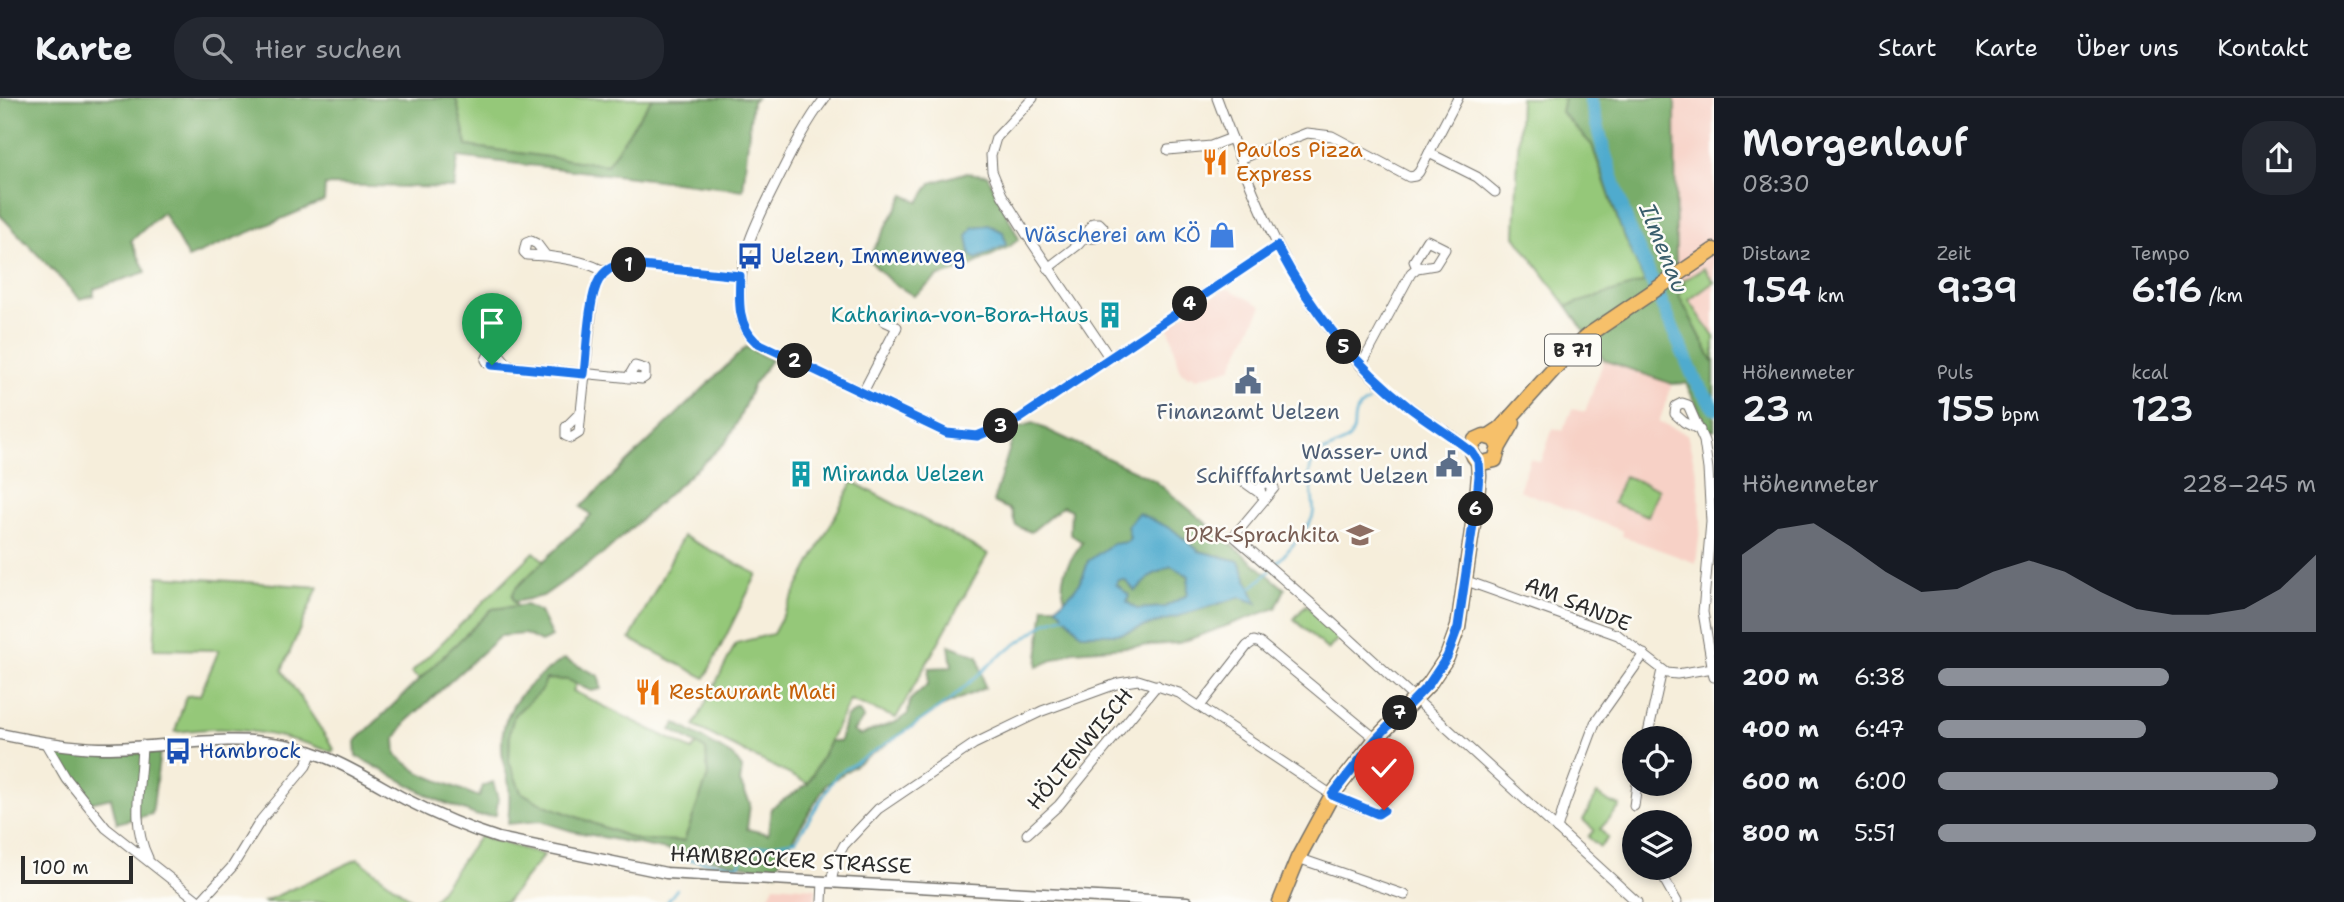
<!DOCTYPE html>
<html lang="de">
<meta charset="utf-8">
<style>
:root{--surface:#171b24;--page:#242831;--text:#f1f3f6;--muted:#9ea1a6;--line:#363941;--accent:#8c9099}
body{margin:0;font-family:"Shantell Sans",sans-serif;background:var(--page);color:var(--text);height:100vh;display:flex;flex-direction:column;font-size:26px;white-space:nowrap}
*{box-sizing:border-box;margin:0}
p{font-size:23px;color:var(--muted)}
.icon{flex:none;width:38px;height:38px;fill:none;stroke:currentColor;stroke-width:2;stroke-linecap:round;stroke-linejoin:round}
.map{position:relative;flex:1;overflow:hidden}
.sheet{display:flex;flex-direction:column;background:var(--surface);width:630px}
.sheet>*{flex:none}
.tools{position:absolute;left:1622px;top:628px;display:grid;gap:14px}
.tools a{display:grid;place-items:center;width:70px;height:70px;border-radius:50%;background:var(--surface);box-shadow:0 4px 10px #0003;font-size:35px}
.scale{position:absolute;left:21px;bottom:18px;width:112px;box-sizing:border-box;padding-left:7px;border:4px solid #2b2b2b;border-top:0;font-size:19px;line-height:24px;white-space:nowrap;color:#2b2b2b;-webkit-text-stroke:5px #fdfcf7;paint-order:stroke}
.pin{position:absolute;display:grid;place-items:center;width:60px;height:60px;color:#fff;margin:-72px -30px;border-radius:50% 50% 50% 0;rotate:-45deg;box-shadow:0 0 7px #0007}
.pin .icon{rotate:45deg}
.km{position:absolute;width:35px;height:35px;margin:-18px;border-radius:50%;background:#222;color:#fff;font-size:19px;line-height:35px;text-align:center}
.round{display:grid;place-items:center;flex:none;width:74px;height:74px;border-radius:28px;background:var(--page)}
.overview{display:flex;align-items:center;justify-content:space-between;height:119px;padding:0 28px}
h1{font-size:38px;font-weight:600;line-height:52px}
.metrics{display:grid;grid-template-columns:repeat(3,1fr);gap:10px;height:119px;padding:7px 28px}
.metrics div{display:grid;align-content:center}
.metrics b{font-size:35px;font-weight:600}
.metrics small{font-size:19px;font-weight:400}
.metrics p{font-size:19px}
.chart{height:196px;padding:14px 28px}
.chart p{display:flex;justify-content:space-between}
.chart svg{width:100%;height:126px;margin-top:7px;fill:var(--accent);opacity:.7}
ul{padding:0 28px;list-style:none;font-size:23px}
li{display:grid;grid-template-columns:112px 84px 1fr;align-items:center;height:52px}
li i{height:18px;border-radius:9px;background:var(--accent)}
header{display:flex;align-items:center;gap:42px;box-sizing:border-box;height:98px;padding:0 35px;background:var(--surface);border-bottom:2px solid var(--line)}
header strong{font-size:33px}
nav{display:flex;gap:38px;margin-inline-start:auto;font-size:24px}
.search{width:490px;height:63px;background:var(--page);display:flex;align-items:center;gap:18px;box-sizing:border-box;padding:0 24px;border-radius:28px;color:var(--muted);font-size:26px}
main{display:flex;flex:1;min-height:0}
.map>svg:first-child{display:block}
.built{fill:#f7d1c6}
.green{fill:#95c879;stroke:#607a52;stroke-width:2}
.forest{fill:#78ac69;stroke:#526c4a;stroke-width:2}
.water{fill:#50abce;stroke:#3e6b7c;stroke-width:2;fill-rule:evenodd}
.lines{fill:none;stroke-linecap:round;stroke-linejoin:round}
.stream{stroke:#50abce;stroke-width:2.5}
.river{stroke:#50abce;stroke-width:14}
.minor-casing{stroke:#726f69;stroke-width:11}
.tertiary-casing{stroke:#726f69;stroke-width:13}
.primary-casing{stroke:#726f69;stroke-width:17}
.minor{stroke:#fff;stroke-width:9}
.tertiary{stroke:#fff;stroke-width:10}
.primary{stroke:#f6c06b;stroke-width:14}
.route-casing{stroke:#fff;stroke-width:14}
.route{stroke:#1a73e8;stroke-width:9}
.labels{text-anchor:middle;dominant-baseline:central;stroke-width:5;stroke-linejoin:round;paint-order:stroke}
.shield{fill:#fdfcf7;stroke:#6a6a68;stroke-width:2}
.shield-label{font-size:19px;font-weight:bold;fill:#2b2b2b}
.food-label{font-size:21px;fill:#c56008;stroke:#fdfcf7;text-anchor:start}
.shop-label{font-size:21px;fill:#366cbe;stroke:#fdfcf7;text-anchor:end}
.transit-label{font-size:21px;fill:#164399;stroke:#fdfcf7;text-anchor:start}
.culture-label{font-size:21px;fill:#0d838f;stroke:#fdfcf7;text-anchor:end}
.service-label{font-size:21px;fill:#4e5e75;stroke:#fdfcf7}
.education-label{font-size:21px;fill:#785e54;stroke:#fdfcf7;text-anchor:end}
.street-label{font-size:21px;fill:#2b2b2b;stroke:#fdfcf7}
.water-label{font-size:23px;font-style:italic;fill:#3a5e6c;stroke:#fdfcf7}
</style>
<header>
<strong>Karte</strong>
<div class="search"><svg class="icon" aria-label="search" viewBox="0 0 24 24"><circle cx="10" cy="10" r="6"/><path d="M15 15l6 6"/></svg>Hier suchen</div>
<nav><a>Start</a><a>Karte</a><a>Über uns</a><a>Kontakt</a></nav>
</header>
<main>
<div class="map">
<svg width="1714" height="804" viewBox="0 0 1714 804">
<rect width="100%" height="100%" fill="#fdfcf7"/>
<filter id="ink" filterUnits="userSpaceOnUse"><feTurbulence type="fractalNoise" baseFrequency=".0143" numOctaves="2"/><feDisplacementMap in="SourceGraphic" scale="14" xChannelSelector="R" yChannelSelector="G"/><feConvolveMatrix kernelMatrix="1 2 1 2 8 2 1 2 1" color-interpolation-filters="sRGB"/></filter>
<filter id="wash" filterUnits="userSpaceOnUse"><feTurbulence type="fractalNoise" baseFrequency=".00686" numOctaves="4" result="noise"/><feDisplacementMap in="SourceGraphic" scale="28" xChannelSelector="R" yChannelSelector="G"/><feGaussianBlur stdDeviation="1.57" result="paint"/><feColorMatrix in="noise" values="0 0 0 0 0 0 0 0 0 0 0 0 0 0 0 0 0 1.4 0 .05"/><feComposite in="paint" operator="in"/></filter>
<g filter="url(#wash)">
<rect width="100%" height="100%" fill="#f6eedb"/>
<g class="built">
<path d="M1675,0H1714V239L1689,202L1676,177Z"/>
<path d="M1227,190L1262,208L1231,270L1197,280L1192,277L1188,278L1181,274L1168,226Z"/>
<path d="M1604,262L1672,286L1659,324L1687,336L1698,381L1701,424L1696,465L1622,438L1623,433L1519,392L1530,361L1541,364L1553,330L1563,333L1572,311L1585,314Z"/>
<path d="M774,787L816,790L815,804H766Z"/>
</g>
<g class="green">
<path d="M456,0H652L607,67L467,48Z"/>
<path d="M1520,0H1564L1561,14L1592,47L1620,128L1645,185L1567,208L1515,138Z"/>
<path d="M1704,170L1714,184L1689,202L1714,239V265L1679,198L1684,186L1682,184Z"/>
<path d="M1624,378L1659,391L1648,418L1613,405Z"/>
<path d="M853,384L988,456L896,620L850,602L808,686L694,628L736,545L773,536Z"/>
<path d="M683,438L757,476L705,580L630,541Z"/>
<path d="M534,454L544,463L515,491L514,504L517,508L492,511L420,581L411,575Z"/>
<path d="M158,478L318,489L282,572L334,651L332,654C298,641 261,633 225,631C209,630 191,633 175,634L186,598L200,597L219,552L154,551Z"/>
<path d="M1306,507L1340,538L1328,552L1294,521Z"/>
<path d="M546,581L568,582L576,586L573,593L692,652L697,646L706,651L708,678L684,743L637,742L540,705L521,694L509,664L510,633L514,617L542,592Z"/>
<path d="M1597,696L1610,705L1620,707L1619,710L1600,731L1608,740L1600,749L1588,739L1594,732L1583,722Z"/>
<path d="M480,738L544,757L506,804H432Z"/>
<path d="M358,761L415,804H263Z"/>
</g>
<g class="forest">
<path d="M0,0H456L467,48L607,67L652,0H756L752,3L743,92L458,59L454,90L325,87L324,103L188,160L163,114L131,143L146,174L94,191V197L80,201L0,117Z"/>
<path d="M1564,0H1675L1676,177L1684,186L1679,198L1714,265V332H1708L1686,285L1672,286L1604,262L1567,208L1645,184L1620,128L1592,47L1561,14Z"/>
<path d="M964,75L987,77L1019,141L1009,149L962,172L939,178L914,198L890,183L868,161L904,97L919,104L931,85Z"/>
<path d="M746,249L771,262L753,287L739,321L726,344L603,456L543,498L514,504L512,498L515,491L591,417L581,409Z"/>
<path d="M1033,325L1154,382L1285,491L1276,510L1179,545L1073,553L1037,569L1044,508H1056L1082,536H1120L1241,499L1256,504L1239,463L1199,453L1172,431L1130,440L1127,444L1088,463C1085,477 1078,492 1065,501C1057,477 1070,464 1082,444L1070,436L1071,412L1063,408L1031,434L1016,428L1011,412L993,404L1016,330Z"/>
<path d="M1171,468L1189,478L1187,498L1165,509L1137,511L1127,504L1116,486L1119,482H1125L1135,492L1152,477Z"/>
<path d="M526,507L540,514L552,539L541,544L525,536L500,538L408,622L395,641L396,657L420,675L479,699L483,688L493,684L498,701L496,717L478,718L435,701L356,658L355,644L492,511Z"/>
<path d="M949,547L978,558L985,590L941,609L826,687L780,762L777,774L572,733L540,723L508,726C509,711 511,697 508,682C506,671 502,662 502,650C500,609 532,581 564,561L599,578L601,591L591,593L568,582L546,581L542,592L514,617L510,633L509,664L521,694L540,705L637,742L684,743L708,678L706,652L671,632L676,625L733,658L742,670L740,684L750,705L747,731L768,736L771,710L808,686L830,643H840L846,619L858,613L864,620L853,633L860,637L896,624L908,616L910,602L928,586L929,570L952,569Z"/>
<path d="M53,653L102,657L160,654L152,716L117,725L111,700L90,705L68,679Z"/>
</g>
<g class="water">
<path d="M989,127L1003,134L1006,147L976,161L970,156L967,138L973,129Z"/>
<path d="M1138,415L1172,431L1199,453L1239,463L1257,505L1240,499L1120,536H1081L1056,508C1073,496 1083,484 1088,463L1112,446L1127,444L1130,440L1127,428ZM1171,468L1189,478L1187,497L1165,509L1137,511L1127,504L1129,497L1116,486L1119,482H1125L1135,493L1152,477Z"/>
</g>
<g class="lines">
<g class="stream">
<path d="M1274,468C1283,458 1311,429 1313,417C1316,399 1304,379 1313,363C1320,351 1339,350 1349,340C1361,327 1344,318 1368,304"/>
<path d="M1251,490L1270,473"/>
<path d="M684,761L738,768L749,751L796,742L837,676L903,635L949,603L997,560L1047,524L1067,517"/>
<path d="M667,804L677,791"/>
</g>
<path class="river" d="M1590,0L1605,57L1628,128L1696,284L1714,310"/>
</g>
</g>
<g filter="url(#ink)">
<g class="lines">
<g class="minor-casing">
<g id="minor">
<path d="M825,0C806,25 793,51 779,79C758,122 740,151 740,201C740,218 743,232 756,244L947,335L977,338L1019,321L1277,148"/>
<path d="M1033,0L996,40L991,57L992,73L1002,97L1029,140L1109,259"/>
<path d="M1217,0C1255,103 1294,208 1378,284C1407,310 1441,329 1472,353"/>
<path d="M1168,52L1211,48L1232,40"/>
<path d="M1429,55L1477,79L1495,94"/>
<path d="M1240,61L1307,35L1332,38L1409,79L1415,78L1419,74L1458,0"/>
<path d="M546,158L527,157L524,154L526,145L531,143L537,146L546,158C567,161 587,163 605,174"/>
<path d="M1048,170L1078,147L1085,139C1093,140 1097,142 1103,135V129L1099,125H1093L1085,139"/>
<path d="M509,268L488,265L486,262L490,253L498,255L509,268L642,281L645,279V271L635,268L628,280"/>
<path d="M1361,268L1411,175L1417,170L1435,167L1445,151L1427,142L1414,163L1417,170"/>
<path d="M862,296L897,229L884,223"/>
<path d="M581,314L579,335L571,340L566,338V329L581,314L593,198C598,182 604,170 622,166L740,178"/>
<path d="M1700,332L1684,324L1675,316L1676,308L1682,305L1688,307L1704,343L1708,371L1711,424L1703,514L1714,579"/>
<path d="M1233,376L1261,396"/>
<path d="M1265,401L1274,390L1266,383L1260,390L1261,396L1265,401L1234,438L1315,509L1637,804"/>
<path d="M1464,482L1618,537L1667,575L1677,576L1713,570"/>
<path d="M1200,608L1247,548L1254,543L1260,545L1376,641"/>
<path d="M1647,640L1662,572"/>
<path d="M46,646L66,680L106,730L200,804"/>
<path d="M142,647C141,686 130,723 148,760"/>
<path d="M1634,708L1637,686"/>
<path d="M1557,731L1565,705L1595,625L1644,556"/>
<path d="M1027,736L1059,707L1157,587"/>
<path d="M1298,760L1405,797"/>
<path d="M1658,770L1677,804"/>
<path d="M831,784L836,762L844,747L878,711L974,646L1042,613L1119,585L1138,582L1179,595L1332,697L1343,703L1378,716L1384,712"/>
<path d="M200,804L232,769L261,722L306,668L312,654"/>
<path d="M822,804L823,784"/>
</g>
</g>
<g class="tertiary-casing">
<path id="tertiary" d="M0,636C33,643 65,649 100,650C162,651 223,635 285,647C329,655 366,680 405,701C436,717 466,730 498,740L666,775L1187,804"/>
</g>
<g class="primary-casing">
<g id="primary">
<path d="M1489,338L1501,330L1562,262L1587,238L1714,152"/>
<path d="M1499,349L1494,341L1484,338L1475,342C1469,351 1472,361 1482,365L1495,362L1499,349L1513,325"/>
<path d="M1280,804L1298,760L1332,697L1376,641L1429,586L1447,559L1458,529L1477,399L1479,378L1478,363"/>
</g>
</g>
<use href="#minor" class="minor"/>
<use href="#tertiary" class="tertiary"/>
<use href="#primary" class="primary"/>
</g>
</g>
<g class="lines" filter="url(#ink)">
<g class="route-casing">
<path id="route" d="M492,267L584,276C587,253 588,200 599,182C604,173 612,168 622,166L740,178C739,202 737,227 756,244L947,335L977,338L1019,321L1277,148C1310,211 1353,266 1410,310C1430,325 1452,338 1472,354L1478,363L1479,378L1477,399L1458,529L1447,559L1429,586L1376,641L1332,697L1378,716L1384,712"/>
</g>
<use href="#route" class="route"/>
</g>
<defs>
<g id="restaurant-bare" transform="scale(2.1)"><path d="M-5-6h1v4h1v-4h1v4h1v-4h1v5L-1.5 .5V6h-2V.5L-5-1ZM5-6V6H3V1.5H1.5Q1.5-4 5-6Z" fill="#e8710a" stroke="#fdfcf7" stroke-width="2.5" paint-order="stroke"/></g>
<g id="shop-bare" transform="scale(2.1)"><path d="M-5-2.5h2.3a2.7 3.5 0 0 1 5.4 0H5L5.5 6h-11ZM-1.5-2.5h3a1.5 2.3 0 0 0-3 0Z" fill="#3f7fe0" stroke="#fdfcf7" stroke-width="2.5" paint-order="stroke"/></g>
<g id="bus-bare" transform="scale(2.1)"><path d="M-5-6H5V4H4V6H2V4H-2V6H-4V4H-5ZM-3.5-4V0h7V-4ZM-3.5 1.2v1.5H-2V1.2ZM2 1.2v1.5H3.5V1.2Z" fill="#1a4fb4" stroke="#fdfcf7" stroke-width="2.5" paint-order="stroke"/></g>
<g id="building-bare" transform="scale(2.1)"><path d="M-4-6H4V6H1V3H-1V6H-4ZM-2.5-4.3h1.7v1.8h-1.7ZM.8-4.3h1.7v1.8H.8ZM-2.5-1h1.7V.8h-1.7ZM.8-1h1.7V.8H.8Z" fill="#0f9aa8" stroke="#fdfcf7" stroke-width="2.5" paint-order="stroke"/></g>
<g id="civic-bare" transform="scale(2.1)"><path d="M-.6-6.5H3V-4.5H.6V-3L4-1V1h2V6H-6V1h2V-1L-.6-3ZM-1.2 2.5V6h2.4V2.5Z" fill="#5c6f8a" stroke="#fdfcf7" stroke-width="2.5" paint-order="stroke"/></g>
<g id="school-bare" transform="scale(2.1)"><path d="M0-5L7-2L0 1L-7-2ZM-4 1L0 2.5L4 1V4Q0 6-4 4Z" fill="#8d6e63" stroke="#fdfcf7" stroke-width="2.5" paint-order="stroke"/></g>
</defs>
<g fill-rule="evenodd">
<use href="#restaurant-bare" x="1215" y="64"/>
<use href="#shop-bare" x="1222" y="137"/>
<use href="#bus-bare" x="750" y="158"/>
<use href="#building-bare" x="1110" y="217"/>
<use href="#civic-bare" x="1248" y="283"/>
<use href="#civic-bare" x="1449" y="366"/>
<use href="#building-bare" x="801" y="376"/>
<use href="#school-bare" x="1360" y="437"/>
<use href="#restaurant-bare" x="648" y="594"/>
<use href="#bus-bare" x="178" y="653"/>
</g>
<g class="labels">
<rect class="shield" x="1545" y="236.5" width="56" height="31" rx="5"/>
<g class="shield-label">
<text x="1573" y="252">B 71</text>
</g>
<g class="food-label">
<text x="1236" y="52">Paulos Pizza<tspan x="1236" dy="24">Express</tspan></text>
<text x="669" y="594">Restaurant Mati</text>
</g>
<g class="shop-label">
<text x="1201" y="137">Wäscherei am KÖ</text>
</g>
<g class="transit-label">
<text x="771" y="158">Uelzen, Immenweg</text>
<text x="199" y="653">Hambrock</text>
</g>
<g class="culture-label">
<text x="1089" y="217">Katharina-von-Bora-Haus</text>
<text x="822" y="376" text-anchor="start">Miranda Uelzen</text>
</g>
<g class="service-label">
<text x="1248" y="314">Finanzamt Uelzen</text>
<text x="1428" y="354" text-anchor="end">Wasser- und<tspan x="1428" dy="24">Schifffahrtsamt Uelzen</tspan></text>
</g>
<g class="education-label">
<text x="1339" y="437">DRK-Sprachkita</text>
</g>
<g class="street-label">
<text transform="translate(1578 506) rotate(22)">AM SANDE</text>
<text transform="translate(1080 651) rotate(-50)">HÖLTENWISCH</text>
<text transform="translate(791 762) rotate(3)">HAMBROCKER STRASSE</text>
</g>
<g class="water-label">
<text transform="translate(1664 150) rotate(68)">Ilmenau</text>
</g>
</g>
</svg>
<div class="tools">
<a><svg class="icon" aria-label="locate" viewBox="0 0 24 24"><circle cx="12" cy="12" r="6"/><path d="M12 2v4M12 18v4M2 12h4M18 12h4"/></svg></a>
<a><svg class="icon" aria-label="layers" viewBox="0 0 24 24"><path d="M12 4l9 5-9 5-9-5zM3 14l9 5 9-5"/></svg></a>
</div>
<div class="scale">100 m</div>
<div class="pin" style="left:492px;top:267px;background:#1e9e55"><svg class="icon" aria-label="arrive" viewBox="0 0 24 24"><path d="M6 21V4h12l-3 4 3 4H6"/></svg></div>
<div class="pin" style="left:1384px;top:712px;background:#d93025"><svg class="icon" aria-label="check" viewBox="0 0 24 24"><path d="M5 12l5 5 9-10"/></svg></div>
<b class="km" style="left:629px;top:167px">1</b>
<b class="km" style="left:795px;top:263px">2</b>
<b class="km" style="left:1001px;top:328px">3</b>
<b class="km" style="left:1190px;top:206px">4</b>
<b class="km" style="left:1344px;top:249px">5</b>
<b class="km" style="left:1476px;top:411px">6</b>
<b class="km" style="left:1400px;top:615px">7</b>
</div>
<section class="sheet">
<div class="overview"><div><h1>Morgenlauf</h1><p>08:30</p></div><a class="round"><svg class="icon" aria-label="share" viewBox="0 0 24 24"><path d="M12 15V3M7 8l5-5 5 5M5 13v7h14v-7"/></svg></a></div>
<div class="metrics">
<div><p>Distanz</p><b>1.54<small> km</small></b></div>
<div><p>Zeit</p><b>9:39</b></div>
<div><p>Tempo</p><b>6:16<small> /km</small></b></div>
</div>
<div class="metrics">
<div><p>Höhenmeter</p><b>23<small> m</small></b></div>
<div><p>Puls</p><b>155<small> bpm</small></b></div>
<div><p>kcal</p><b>123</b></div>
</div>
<div class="chart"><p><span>Höhenmeter</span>228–245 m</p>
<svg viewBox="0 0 160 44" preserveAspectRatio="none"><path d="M0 44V17L10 8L20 6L30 14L40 23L50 30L60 29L70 23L80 19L90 23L100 30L110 36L120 38L130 38L140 36L150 29L160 17V44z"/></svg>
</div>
<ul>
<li><b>200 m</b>6:38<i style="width:61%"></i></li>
<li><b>400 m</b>6:47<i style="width:55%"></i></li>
<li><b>600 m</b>6:00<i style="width:90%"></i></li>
<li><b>800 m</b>5:51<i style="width:100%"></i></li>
</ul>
</section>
</main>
